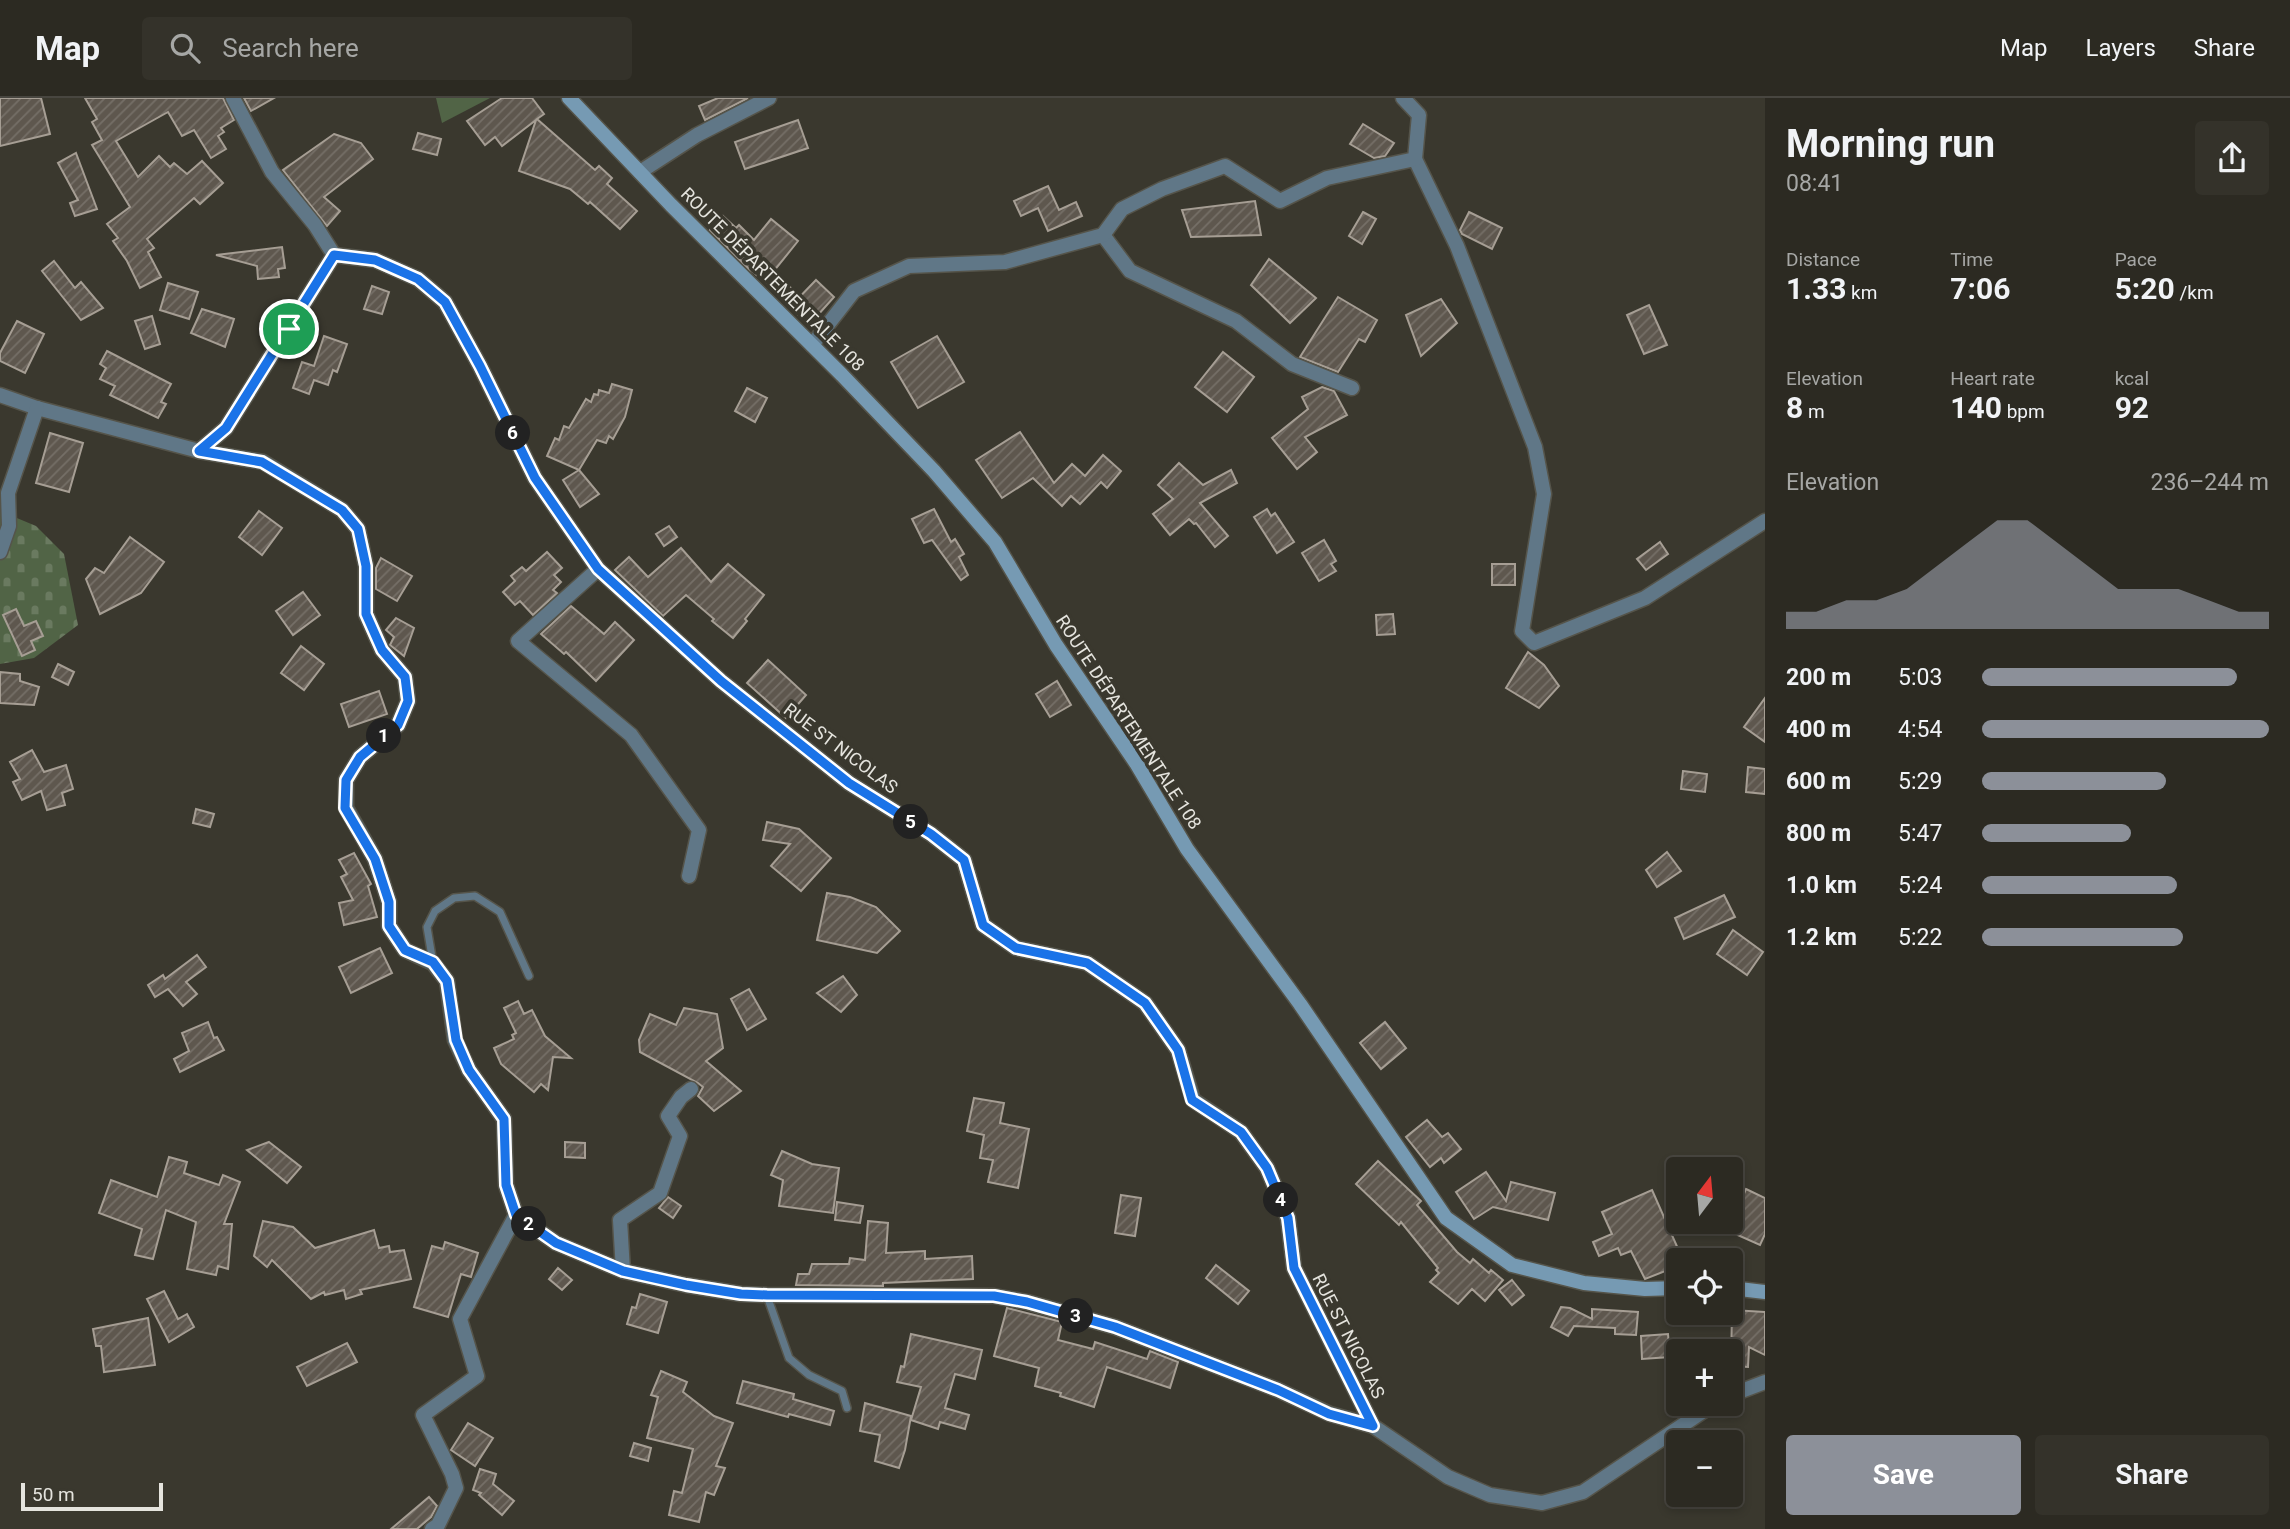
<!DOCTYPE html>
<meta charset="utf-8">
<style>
:root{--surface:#2c2a22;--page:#34322a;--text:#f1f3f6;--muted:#a6a7a5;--line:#484640;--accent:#8c9099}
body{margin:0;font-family:Roboto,sans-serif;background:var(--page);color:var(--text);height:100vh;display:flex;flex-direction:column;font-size:26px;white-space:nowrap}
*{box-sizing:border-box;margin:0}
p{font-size:23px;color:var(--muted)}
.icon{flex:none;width:38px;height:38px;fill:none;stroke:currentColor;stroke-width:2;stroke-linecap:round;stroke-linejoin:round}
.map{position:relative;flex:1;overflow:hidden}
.details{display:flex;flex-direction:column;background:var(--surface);width:525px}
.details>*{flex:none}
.needle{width:46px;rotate:16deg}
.tools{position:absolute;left:1666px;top:1059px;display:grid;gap:14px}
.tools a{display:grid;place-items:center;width:77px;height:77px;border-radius:7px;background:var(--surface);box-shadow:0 4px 10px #0003,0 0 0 2px var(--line);font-size:35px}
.scale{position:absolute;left:21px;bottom:18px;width:142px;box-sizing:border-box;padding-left:7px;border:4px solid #e5e4de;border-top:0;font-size:19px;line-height:24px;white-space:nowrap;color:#e5e4de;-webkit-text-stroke:5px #3a382e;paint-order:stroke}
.pin{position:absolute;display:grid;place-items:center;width:60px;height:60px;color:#fff;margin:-30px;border:4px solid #fff;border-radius:50%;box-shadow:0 2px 7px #0007}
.km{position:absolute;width:35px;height:35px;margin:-18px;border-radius:50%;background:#222;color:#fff;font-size:19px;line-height:35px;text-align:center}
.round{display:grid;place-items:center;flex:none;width:74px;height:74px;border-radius:7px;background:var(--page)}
.summary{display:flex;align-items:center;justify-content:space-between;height:119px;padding:0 21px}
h1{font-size:38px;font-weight:700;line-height:52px}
.metrics{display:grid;grid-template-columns:repeat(3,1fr);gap:10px;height:119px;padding:7px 21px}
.metrics div{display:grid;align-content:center}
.metrics b{font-size:30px;font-weight:700}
.metrics small{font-size:19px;font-weight:400}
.metrics p{font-size:19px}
.chart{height:196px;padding:14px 21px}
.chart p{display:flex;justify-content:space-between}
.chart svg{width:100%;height:126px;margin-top:7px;fill:var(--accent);opacity:.7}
.button{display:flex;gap:14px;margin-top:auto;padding:14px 21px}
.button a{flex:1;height:80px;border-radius:7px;background:var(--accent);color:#fff;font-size:28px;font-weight:700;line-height:80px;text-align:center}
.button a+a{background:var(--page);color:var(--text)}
ul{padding:0 21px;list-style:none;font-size:23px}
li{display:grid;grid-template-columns:112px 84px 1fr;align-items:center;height:52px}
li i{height:18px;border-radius:9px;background:var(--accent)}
header{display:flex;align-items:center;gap:42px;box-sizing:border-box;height:98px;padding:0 35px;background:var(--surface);border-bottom:2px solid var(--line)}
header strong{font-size:33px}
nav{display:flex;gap:38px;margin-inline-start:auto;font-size:24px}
.search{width:490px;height:63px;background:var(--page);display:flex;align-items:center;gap:18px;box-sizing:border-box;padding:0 24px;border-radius:7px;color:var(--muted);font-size:26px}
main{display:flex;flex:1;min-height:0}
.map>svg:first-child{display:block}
.cemetery{fill:url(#cemetery-stones)}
.garden{fill:#516446}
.building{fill:url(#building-hatch);stroke:#a69e94;stroke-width:2}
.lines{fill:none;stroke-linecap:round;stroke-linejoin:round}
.lane-casing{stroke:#55544a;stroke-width:10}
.street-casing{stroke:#55544a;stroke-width:17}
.secondary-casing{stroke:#55544a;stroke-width:17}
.lane{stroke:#607787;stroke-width:7}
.street{stroke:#607787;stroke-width:14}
.secondary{stroke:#769ab3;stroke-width:14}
.route-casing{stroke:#fff;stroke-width:14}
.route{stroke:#1a73e8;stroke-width:9}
.labels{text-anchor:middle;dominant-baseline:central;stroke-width:7;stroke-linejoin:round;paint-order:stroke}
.street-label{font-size:18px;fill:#e5e4de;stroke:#3a382e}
</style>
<header>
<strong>Map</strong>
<div class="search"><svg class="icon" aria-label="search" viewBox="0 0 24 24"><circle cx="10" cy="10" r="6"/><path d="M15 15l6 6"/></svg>Search here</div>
<nav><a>Map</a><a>Layers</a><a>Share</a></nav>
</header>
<main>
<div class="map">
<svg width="1765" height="1431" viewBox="0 0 1765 1431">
<defs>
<pattern id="cemetery-stones" width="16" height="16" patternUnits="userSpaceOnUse" patternTransform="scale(1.75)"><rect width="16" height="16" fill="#516446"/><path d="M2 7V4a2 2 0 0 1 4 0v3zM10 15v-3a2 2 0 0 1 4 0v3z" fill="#6a7a60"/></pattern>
<pattern id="building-hatch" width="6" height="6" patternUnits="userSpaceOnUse" patternTransform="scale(1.75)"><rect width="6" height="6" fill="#5e574e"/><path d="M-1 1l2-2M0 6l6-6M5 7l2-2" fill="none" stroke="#756f67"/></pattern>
</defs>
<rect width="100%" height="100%" fill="#3a382e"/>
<path class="cemetery" d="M0,413L36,428L64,456L78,527L34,560L0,566Z"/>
<path class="garden" d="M436,0H490L442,25Z"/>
<g class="building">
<path d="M0,0H41L50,36L0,48Z"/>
<path d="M85,0H223L234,22L221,30L224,34L218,38L226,51L211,60L194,32L182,38L168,14L116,43L138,79L159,58L170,69L174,65L187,76L202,63L223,85L200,106L194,100L147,141L154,150L148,154L161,179L140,190L127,163L113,143L118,140L107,126L130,109L92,47L102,42L92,24L97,21Z"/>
<path d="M244,0H274L251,13Z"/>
<path d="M502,0H532L544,16L537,21L595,72L599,68L612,80L607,86L637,113L620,131L590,104L588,106L570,91L519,73L536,22L502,48L495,39L485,47L467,23Z"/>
<path d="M718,0H748L705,22L699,8Z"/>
<path d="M798,22L808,50L745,71L735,44Z"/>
<path d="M1363,26L1394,45L1385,58L1374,60L1350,46Z"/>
<path d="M418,35L441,41L437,57L413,51Z"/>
<path d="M334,36L361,45L373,61L324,99L340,113L327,128L283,72Z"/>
<path d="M76,55L97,111L75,118L70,105L78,102L58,65Z"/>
<path d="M1048,88L1059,112L1076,104L1082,118L1048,133L1038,110L1021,118L1014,103Z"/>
<path d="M1255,103L1261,137L1191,139L1182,112Z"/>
<path d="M1363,114L1376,121L1362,146L1349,138Z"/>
<path d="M1469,114L1502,130L1492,151L1462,136L1460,132Z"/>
<path d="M723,118L736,130L739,127L754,142L771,121L798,143L774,173L795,194L788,202L749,171L710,132Z"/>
<path d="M282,149L285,170L278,171L279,179L258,181L257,168L216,157Z"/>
<path d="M1269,161L1316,200L1290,225L1251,187Z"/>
<path d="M54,163L75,190L81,184L103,210L81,222L42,173Z"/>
<path d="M816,182L834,199L809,227L790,209Z"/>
<path d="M168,185L198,194L189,221L160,212Z"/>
<path d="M372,188L389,194L382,216L364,211Z"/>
<path d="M1338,199L1377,222L1365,244L1359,241L1338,274L1300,259Z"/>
<path d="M1441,201L1457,225L1421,258L1406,217Z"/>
<path d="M1649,207L1667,247L1644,256L1627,217Z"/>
<path d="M202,211L234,221L225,249L191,235Z"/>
<path d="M152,218L160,246L145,251L135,223Z"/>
<path d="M17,223L44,236L25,275L0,263V255Z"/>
<path d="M324,238L347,246L337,274L333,272L328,287L314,282L309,296L293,290L302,264L314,268Z"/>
<path d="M937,238L964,284L918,310L891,264Z"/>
<path d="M107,253L171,286L161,304L166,306L158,320L110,297L115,288L100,281L106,270L100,266Z"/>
<path d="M1223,254L1254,279L1227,314L1195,289Z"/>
<path d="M612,286L632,292L625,319L613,341L609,338L606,345L597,342L579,372L547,358L555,340L559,342L564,328L569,330L586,301L591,304L594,296L598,297L599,292L609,295Z"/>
<path d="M1322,289L1334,293L1347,317L1305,339L1317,354L1297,371L1272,340L1308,311L1302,299Z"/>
<path d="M747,290L767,300L755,324L735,313Z"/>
<path d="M1020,334L1054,385L1072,366L1085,378L1103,357L1121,373L1107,390L1101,384L1080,406L1071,398L1062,408L1033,380L1002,400L976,362Z"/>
<path d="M50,335L83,345L69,394L36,385Z"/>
<path d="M1179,365L1203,387L1231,372L1237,385L1200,405L1228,438L1215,449L1196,425L1194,426L1189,421L1170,437L1153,416L1173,401L1158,387Z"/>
<path d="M579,372L599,396L580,409L563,382Z"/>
<path d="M934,411L951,444L955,441L964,456L959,459L968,477L961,482L932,442L924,445L912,421Z"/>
<path d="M1267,411L1271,418L1275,415L1294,444L1277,455L1254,419Z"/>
<path d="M259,413L282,430L262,457L239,439Z"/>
<path d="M669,428L677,439L664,448L656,436Z"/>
<path d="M130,439L164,464L141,495L100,516L86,481L95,470L104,475Z"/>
<path d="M1324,442L1336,463L1331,466L1336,473L1319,483L1302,455Z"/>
<path d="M1660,444L1668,456L1646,472L1637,461Z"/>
<path d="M681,450L711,484L728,466L764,497L745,521L747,523L733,540L712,523L714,521L686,497L663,518L615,472L629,459L648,479Z"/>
<path d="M547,454L562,470L554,477L561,484L553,492L557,495L533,517L520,503L515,507L503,494L515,483L511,478L522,469L526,473Z"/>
<path d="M381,460L412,478L397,503L376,491V470Z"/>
<rect x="1492" y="466" width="23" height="21"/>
<path d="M303,494L320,517L293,537L276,513Z"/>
<path d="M571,508L604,536L615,524L634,542L596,583L566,554L564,556L541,536Z"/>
<path d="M16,511L24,528L36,523L43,538L31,543L35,552L22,558L3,517Z"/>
<path d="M1393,516L1395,536L1377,537L1376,517Z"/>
<path d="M396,520L414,530L404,558L390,547L394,539L386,532Z"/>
<path d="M301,548L324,566L304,592L281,575Z"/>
<path d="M1528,554L1544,567L1559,588L1539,610L1506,590Z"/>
<path d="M768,562L806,597L786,620L747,585Z"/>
<path d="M58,566L74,574L68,587L52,579Z"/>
<path d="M0,574L20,576V583L39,589L34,607L0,605Z"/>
<path d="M1057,583L1071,607L1050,619L1036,596Z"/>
<path d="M379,593L387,616L349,629L341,606Z"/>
<path d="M1765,600V644L1744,629Z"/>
<path d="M32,652L44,674L66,667L73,691L62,695L65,707L47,712L41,693L22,702L13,684L20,681L10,664Z"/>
<path d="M1748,669L1765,671V696L1746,694Z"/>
<path d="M1683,673L1707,676L1705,694L1681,691Z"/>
<path d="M196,711L214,716L210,729L193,725Z"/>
<path d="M767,724L799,731L831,760L801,793L771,768L790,746L763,742Z"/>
<path d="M1667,754L1681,773L1657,789L1646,772Z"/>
<path d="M354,755L371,786L368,788L377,819L344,827L339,805L353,802L341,779L347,776L339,762Z"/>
<path d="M827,795L850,799L876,809L900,833L877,855L817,842Z"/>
<path d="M1724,797L1735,819L1684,841L1675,820Z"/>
<path d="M1733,832L1763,854L1747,877L1717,856Z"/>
<path d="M380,850L392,875L351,895L339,869Z"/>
<path d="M197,857L206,869L186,884L197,896L183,908L168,891L155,899L148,887L163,877L165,881Z"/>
<path d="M843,878L857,897L841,914L817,895Z"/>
<path d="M749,891L766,921L747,932L731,901Z"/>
<path d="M518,903L524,916L532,912L545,938L571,960L553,959L548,992L541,986L534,994L501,966L494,950L514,941L512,937L516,935L504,910Z"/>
<path d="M684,910L717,916L723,950L706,963L741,993L714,1013L698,998L703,989L698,985L640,954L639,942L650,916L676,927Z"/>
<path d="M208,924L214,940L217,939L224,952L180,974L174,961L189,953L182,935Z"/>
<path d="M1385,924L1406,950L1381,971L1360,945Z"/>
<path d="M974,1000L1004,1005L1000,1025L1029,1031L1018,1090L988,1084L993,1062L980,1060L984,1037L967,1033Z"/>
<path d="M1427,1022L1442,1039L1448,1035L1461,1051L1444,1065L1441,1060L1430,1069L1406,1039Z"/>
<path d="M269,1044L301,1069L287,1085L247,1052Z"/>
<path d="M565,1044L585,1045V1060L565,1059Z"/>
<path d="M782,1053L812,1066L839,1070L833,1115L779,1108L783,1082L771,1077Z"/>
<path d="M169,1059L187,1064L184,1075L219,1087L223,1077L240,1084L224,1126H232L228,1171L218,1168L216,1177L187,1171L196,1124L166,1112L153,1161L135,1157L142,1131L99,1115L111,1082L157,1099Z"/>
<path d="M1378,1063L1421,1103L1417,1107L1457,1154L1470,1165L1473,1161L1489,1175L1491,1172L1503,1182L1485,1203L1472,1191L1458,1206L1430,1184L1439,1175L1436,1172L1438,1170L1401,1124L1399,1127L1356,1086Z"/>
<path d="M1486,1074L1506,1103L1511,1084L1555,1095L1548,1122L1493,1109L1474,1121L1456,1094Z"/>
<path d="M1746,1091L1765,1100V1136L1760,1147L1731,1134V1126Z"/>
<path d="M1652,1092L1683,1162H1678V1168L1645,1181L1631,1153L1621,1157L1618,1150L1599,1158L1593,1144L1612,1136L1602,1114Z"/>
<path d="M1121,1097L1141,1100L1135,1138L1115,1135Z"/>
<path d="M668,1099L681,1108L673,1120L659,1110Z"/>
<path d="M837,1104L863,1108L860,1125L835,1122Z"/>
<path d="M263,1123L293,1129L315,1150L374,1132L379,1150L389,1148L390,1154L404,1152L411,1181L360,1192L362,1196L346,1201L344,1192L325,1197L324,1194L311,1201L272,1162L267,1169L254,1158Z"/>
<path d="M868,1123L888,1125L886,1155L925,1153V1161L972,1158L973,1181L883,1185V1188L796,1187L798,1176H809L812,1166H849L850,1160L865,1162Z"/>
<path d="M445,1144L478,1155L471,1179L461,1176L448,1219L414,1209L432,1148L443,1151Z"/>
<path d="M1216,1167L1249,1193L1238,1206L1206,1180Z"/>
<path d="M558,1170L572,1182L562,1192L549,1181Z"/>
<path d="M1512,1182L1524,1197L1512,1207L1499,1192Z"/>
<path d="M164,1193L178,1221L187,1216L194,1229L169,1244L147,1201Z"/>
<path d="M640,1196L667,1204L658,1235L627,1226L632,1209L636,1210Z"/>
<path d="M1561,1209L1570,1210L1592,1221V1211L1638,1214L1636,1237L1615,1236V1230L1574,1228L1568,1238L1551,1229Z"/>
<path d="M1007,1210L1062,1224L1058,1242L1093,1251L1095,1244L1147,1261L1150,1253L1178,1264L1170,1290L1107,1269L1094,1309L1060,1298L1061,1295L1035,1288L1039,1270L994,1258Z"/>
<path d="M1732,1212L1765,1214V1257L1749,1249L1748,1269L1731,1268Z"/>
<path d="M148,1220L155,1267L104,1274L101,1248H96L93,1231Z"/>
<path d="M911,1236L982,1252L975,1281L955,1276L945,1310L969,1317L965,1331L940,1324L938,1331L911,1322L921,1289L897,1284L901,1268L904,1269Z"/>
<path d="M1668,1236L1670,1259L1642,1261L1641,1238Z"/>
<path d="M347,1245L357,1264L307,1288L297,1269Z"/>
<path d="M661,1273L687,1284L683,1294L714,1318L733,1325L716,1368L725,1370L714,1397L706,1394L699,1424L669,1417L674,1393L682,1395L693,1351L647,1340L658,1299L651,1297Z"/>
<path d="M743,1283L794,1296L793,1301L834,1313L830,1327L789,1316L788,1319L737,1305Z"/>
<path d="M865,1305L911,1318L905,1352L899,1370L875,1363L880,1337L860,1333Z"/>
<path d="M468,1325L493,1340L475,1368L451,1352Z"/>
<path d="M634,1345L651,1350L648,1363L630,1358Z"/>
<path d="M480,1371L496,1376L493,1386L514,1403L502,1417L479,1397L481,1395L473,1392Z"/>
<path d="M429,1399L437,1408L431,1419L417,1431H391Z"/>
</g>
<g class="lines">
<g class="lane-casing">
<g id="lane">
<path d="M433,865L427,829L435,813L454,800L475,798L500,814L529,878"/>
<path d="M767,1198L789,1260L809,1277L842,1293L847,1310"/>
</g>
</g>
<g class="street-casing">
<g id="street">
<path d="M233,0L272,74L315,127L334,157L375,162L418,181L445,204L480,268L535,380L598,471L721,583L849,685L931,736L964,762L983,827L1016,850L1087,865L1145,905L1178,952L1193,1002L1241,1034L1267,1070L1288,1120L1294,1170L1373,1328L1448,1379L1490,1397L1542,1405L1583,1394L1714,1306"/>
<path d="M1415,61L1457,148L1535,349L1544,396L1522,533L1534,545L1645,500L1765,423"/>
<path d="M640,74L697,37L769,0"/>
<path d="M1103,137L1130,173L1236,223L1292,266L1352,290"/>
<path d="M812,247L854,193L909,168L1005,164L1103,137L1122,111L1162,91L1225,68L1280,103L1327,80L1415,61L1419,17L1403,0"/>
<path d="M0,297L37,310L199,353L226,330L334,157"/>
<path d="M199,353L263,364L342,412L358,431L366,468V516L382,552L405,579L408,603L398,627L360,659L346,682V710L375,761L389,804V828L405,852L433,865L447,883L455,942L469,972L504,1021L506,1087L516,1117L556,1145L623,1173L686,1187L741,1196L767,1197L994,1198L1027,1204L1115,1229L1278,1292L1330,1316L1373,1328"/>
<path d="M0,454L9,428L8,395L37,310"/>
<path d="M598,471L518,543L631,637L699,732L689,778"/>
<path d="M623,1173L620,1122L660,1095L680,1038L668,1018L681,999L691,991"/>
<path d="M1731,1297L1765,1284"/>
<path d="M432,1431L438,1427L456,1390L452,1376L423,1317L477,1278L460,1221L516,1117"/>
</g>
</g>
<g class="secondary-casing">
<g id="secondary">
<path d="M569,0L671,107L842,277L934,373L995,444L1056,547L1136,665L1187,751L1300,906L1446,1120L1512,1167L1584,1185L1645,1191L1678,1190"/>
<path d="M1731,1190L1765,1194"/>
</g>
</g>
<use href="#lane" class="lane"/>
<use href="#street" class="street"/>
<use href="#secondary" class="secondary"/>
</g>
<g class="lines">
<g class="route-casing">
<path id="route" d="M334,157L375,162L418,181L445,204L480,268L535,380L598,471L721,583L849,685L931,736L964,762L983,827L1016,850L1087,865L1145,905L1178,952L1192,1002L1241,1034L1267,1070L1288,1120L1294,1170L1373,1328L1329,1316L1278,1292L1115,1229L1027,1204L994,1198L767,1197L741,1196L686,1187L623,1173L556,1145L516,1117L506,1087L504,1021L469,972L456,942L447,883L433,864L405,852L389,828V804L375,761L345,710L346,682L360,659L398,627L408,603L405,579L382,552L366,516V468L358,431L342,412L262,364L199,353L226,330Z"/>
</g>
<use href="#route" class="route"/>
</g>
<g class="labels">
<g class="street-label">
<text transform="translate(773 181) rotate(45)">ROUTE DÉPARTEMENTALE 108</text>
<text transform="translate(1129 624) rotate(57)">ROUTE DÉPARTEMENTALE 108</text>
<text transform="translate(841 650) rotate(37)">RUE ST NICOLAS</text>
<text transform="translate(1349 1238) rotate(63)">RUE ST NICOLAS</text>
</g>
</g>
</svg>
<div class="tools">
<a><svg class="needle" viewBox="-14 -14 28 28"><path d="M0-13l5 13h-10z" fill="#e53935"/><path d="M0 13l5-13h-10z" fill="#a6a7a5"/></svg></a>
<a><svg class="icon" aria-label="locate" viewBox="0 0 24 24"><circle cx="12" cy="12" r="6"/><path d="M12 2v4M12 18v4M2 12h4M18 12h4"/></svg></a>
<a>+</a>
<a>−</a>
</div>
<div class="scale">50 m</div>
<div class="pin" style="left:289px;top:231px;background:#1e9e55"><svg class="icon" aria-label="arrive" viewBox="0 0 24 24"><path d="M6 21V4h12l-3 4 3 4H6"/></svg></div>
<b class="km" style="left:384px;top:638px">1</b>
<b class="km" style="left:529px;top:1126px">2</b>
<b class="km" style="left:1076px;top:1218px">3</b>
<b class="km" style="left:1281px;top:1102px">4</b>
<b class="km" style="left:911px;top:724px">5</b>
<b class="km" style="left:513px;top:335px">6</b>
</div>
<section class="details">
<div class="summary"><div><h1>Morning run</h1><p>08:41</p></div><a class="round"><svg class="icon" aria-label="share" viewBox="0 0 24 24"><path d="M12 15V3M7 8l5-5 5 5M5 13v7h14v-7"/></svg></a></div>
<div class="metrics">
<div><p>Distance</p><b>1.33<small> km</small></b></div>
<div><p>Time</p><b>7:06</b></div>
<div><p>Pace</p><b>5:20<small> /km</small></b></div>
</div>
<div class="metrics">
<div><p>Elevation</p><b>8<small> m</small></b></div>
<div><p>Heart rate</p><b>140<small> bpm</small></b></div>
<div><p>kcal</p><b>92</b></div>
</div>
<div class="chart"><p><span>Elevation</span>236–244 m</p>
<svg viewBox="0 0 160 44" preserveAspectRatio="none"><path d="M0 44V38L10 38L20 34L30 34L40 30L50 22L60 14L70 6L80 6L90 14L100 22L110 30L120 30L130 30L140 34L150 38L160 38V44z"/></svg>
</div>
<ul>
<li><b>200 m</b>5:03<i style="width:89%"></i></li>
<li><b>400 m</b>4:54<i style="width:100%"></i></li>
<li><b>600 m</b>5:29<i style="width:64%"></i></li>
<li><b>800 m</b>5:47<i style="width:52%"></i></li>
<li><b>1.0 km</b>5:24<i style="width:68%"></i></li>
<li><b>1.2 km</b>5:22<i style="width:70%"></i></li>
</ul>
<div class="button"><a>Save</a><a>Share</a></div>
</section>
</main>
